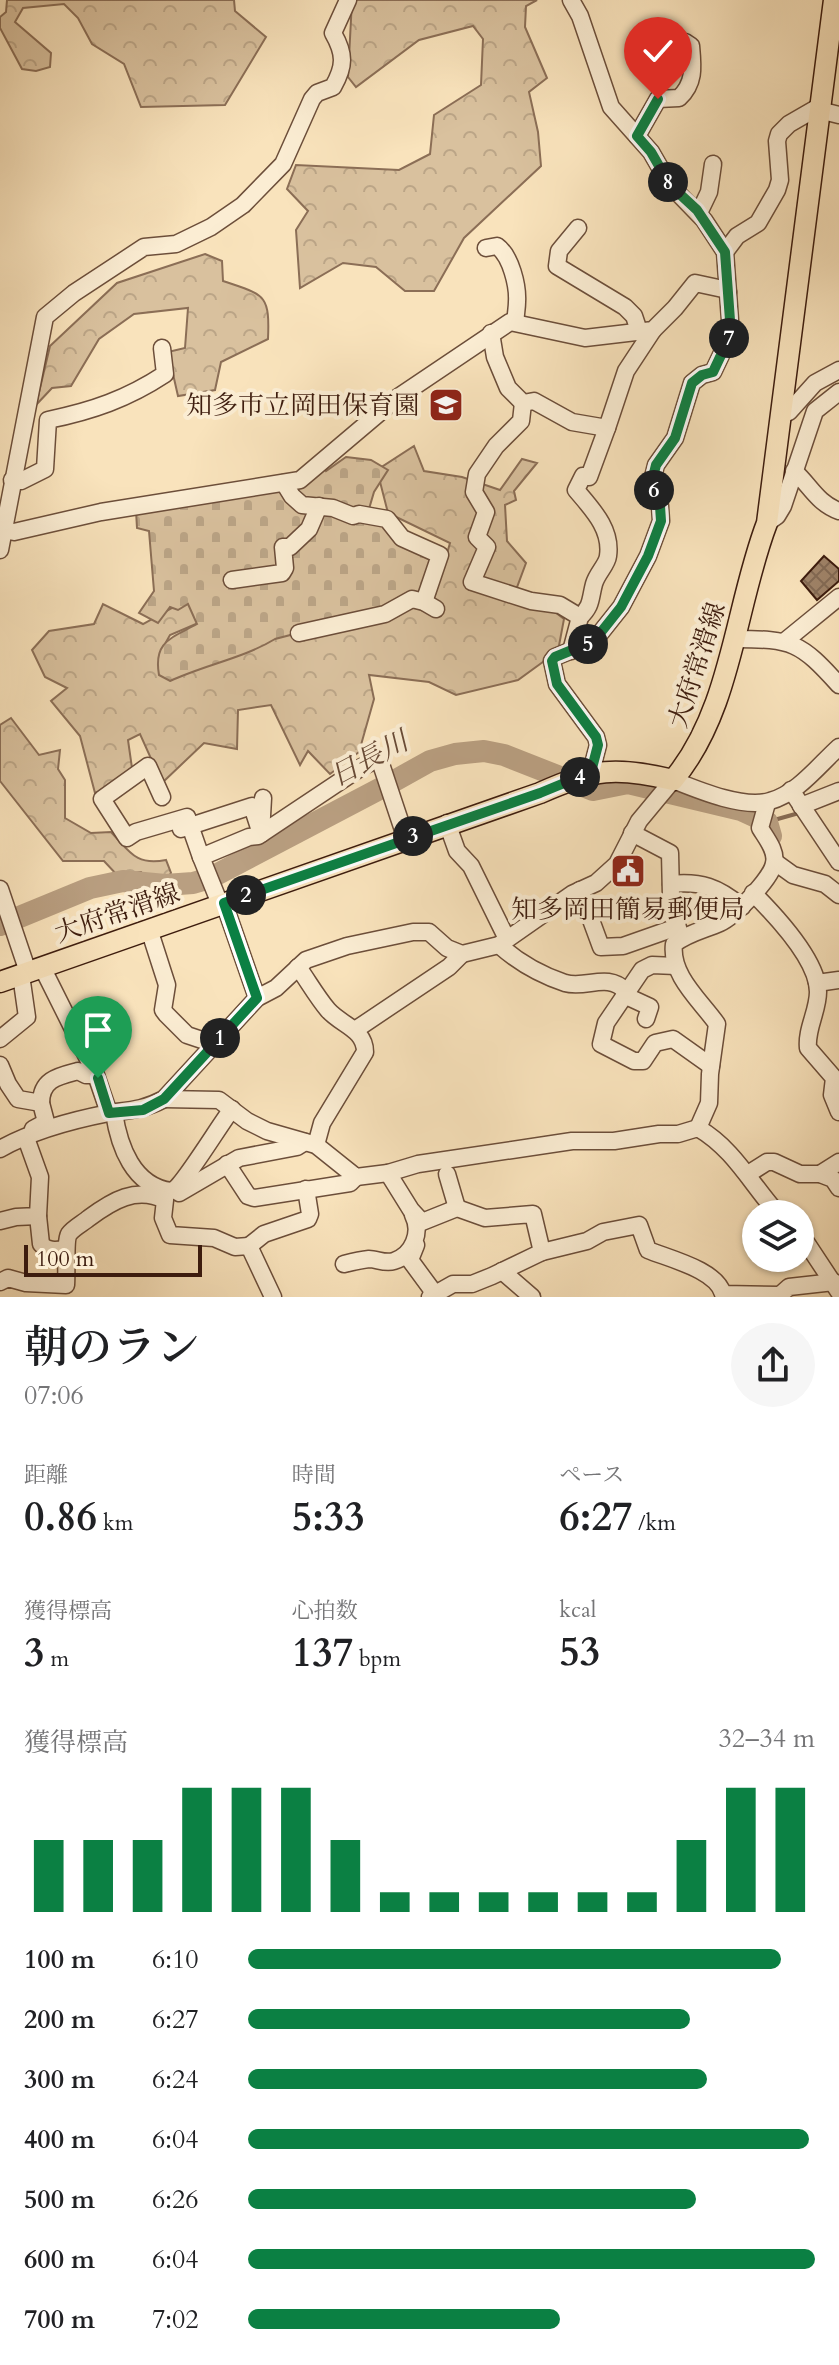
<!DOCTYPE html>
<html lang="ja">
<meta charset="utf-8">
<style>
:root{--surface:#fff;--page:#f6f6f6;--text:#202124;--muted:#757577;--accent:#0b8043}
body{margin:0;font-family:Cardo,"Noto Serif JP",serif;background:var(--page);color:var(--text);height:100vh;display:flex;flex-direction:column;font-size:30px;white-space:nowrap}
*{box-sizing:border-box;margin:0}
p{font-size:26px;color:var(--muted)}
.icon{flex:none;width:44px;height:44px;fill:none;stroke:currentColor;stroke-width:2;stroke-linecap:round;stroke-linejoin:round}
.map{position:relative;height:1297px;overflow:hidden}
.side{display:flex;flex-direction:column;background:var(--surface);flex:1}
.side>*{flex:none}
.controls{position:absolute;left:742px;top:1200px;display:grid;gap:16px}
.controls a{display:grid;place-items:center;width:72px;height:72px;border-radius:50%;background:var(--surface);box-shadow:0 2px 6px #0004;font-size:40px}
.scale{position:absolute;left:24px;bottom:20px;width:178px;box-sizing:border-box;padding-left:8px;border:4px solid #3d1c0e;border-top:0;font-size:22px;line-height:28px;white-space:nowrap;color:#3d1c0e;-webkit-text-stroke:6px #fbedd3;paint-order:stroke}
.pin{position:absolute;display:grid;place-items:center;width:68px;height:68px;color:#fff;margin:-82px -34px;border-radius:50% 50% 50% 0;rotate:-45deg;box-shadow:0 0 8px #0007}
.pin .icon{rotate:45deg}
.km{position:absolute;width:40px;height:40px;margin:-20px;border-radius:50%;background:#222;color:#fff;font-size:22px;line-height:40px;text-align:center}
.round{display:grid;place-items:center;flex:none;width:84px;height:84px;border-radius:42px;background:var(--page)}
.headline{display:flex;align-items:center;justify-content:space-between;height:136px;padding:0 24px}
h1{font-size:44px;font-weight:600;line-height:60px}
.metrics{display:grid;grid-template-columns:repeat(3,1fr);gap:12px;height:136px;padding:8px 24px}
.metrics div{display:grid;align-content:center}
.metrics b{font-size:40px;font-weight:600}
.metrics small{font-size:22px;font-weight:400}
.metrics p{font-size:22px}
.chart{height:224px;padding:16px 24px}
.chart p{display:flex;justify-content:space-between}
.chart svg{width:100%;height:144px;margin-top:8px;stroke:var(--accent);stroke-width:6}
ul{padding:0 24px;list-style:none;font-size:26px}
li{display:grid;grid-template-columns:128px 96px 1fr;align-items:center;height:60px}
li i{height:20px;border-radius:10px;background:var(--accent)}
.map>svg:first-child{display:block}
.forest{fill:url(#forest-crowns);stroke:#8b6e56;stroke-width:2}
.cemetery{fill:url(#cemetery-stones);stroke:#8b6e56;stroke-width:2}
.lines{fill:none;stroke-linecap:round;stroke-linejoin:round}
.stream{stroke:#876b53;stroke-width:4}
.river{stroke:#b99f81;stroke-width:22}
.building{fill:url(#building-cross-hatch);stroke:#3d1c0e;stroke-width:2}
.minor-casing{stroke:#6c4e3a;stroke-width:19}
.major-casing{stroke:#3d1c0e;stroke-width:23}
.minor{stroke:#fbedd3;stroke-width:16}
.major{stroke:#f9e3bc;stroke-width:20}
.route-casing{stroke:#fff;stroke-width:16}
.route{stroke:#0b8043;stroke-width:10}
.labels{text-anchor:middle;dominant-baseline:central;stroke-width:8;stroke-linejoin:round;paint-order:stroke}
.poi-label{font-size:26px;fill:#3d1c0e;stroke:#fbedd3;text-anchor:end}
.street-label{font-size:26px;fill:#3d1c0e;stroke:#fbedd3}
.water-label{font-size:28px;font-style:italic;fill:#684a36;stroke:#fbedd3}
</style>
<div class="map">
<svg width="839" height="1297" viewBox="0 0 839 1297">
<defs>
<pattern id="forest-crowns" width="20" height="18" patternUnits="userSpaceOnUse" patternTransform="scale(2)"><rect width="20" height="18" fill="#d9c19e"/><path d="M2 6a3 3 0 1 1 6 0M12 15a3 3 0 1 1 6 0" fill="none" stroke="#bba587"/></pattern>
<pattern id="cemetery-stones" width="16" height="16" patternUnits="userSpaceOnUse" patternTransform="scale(2)"><rect width="16" height="16" fill="#d9c19e"/><path d="M2 7V4a2 2 0 0 1 4 0v3zM10 15v-3a2 2 0 0 1 4 0v3z" fill="#bba587"/></pattern>
<pattern id="building-cross-hatch" width="8" height="8" patternUnits="userSpaceOnUse" patternTransform="scale(2)"><rect width="8" height="8" fill="#9f8368"/><path d="M0 0l8 8M0 8l8-8" fill="none" stroke="#836a54"/></pattern>
</defs>
<rect width="100%" height="100%" fill="#f9e3bc"/>
<filter id="stains"><feTurbulence type="fractalNoise" baseFrequency=".0025" numOctaves="4"/><feColorMatrix values="0 0 0 0 .2 0 0 0 0 .09 0 0 0 0 .02 0 0 0 .5 -.17"/></filter>
<radialGradient id="worn" r=".72"><stop offset=".6" stop-color="#630" stop-opacity="0"/><stop offset="1" stop-color="#630" stop-opacity=".3"/></radialGradient>
<g class="forest">
<path d="M7,0H234L235,11L266,37L225,105L141,107L124,64L92,44L78,18L64,4L23,8L15,22L51,53L50,67L36,71L22,69L0,28V17L6,12Z"/>
<path d="M352,0H537L526,6L525,27L547,78L529,92L538,132L541,166L464,238L434,291H405L376,267L343,263L300,288L296,230L308,211L287,189L296,165L399,170L430,154L434,115L481,85L483,39L473,26L419,40L356,87L348,77Z"/>
<path d="M205,254L222,261L223,281C264,295 270,293 268,339L221,362L215,390L178,396L168,352L185,348L188,308L134,314L99,339L71,386L52,388L36,405L50,346L117,283Z"/>
<path d="M414,446L424,471L462,477L500,490L522,459L537,463L514,491L516,500L505,505L507,541L526,563L516,590L538,599L564,619L558,651L518,680L456,695L429,682L369,675L374,699L359,752L330,774L308,751L300,765L271,705L238,710L237,749L204,743L162,783L140,734L128,740L134,782L95,793L80,736L51,701L67,688L45,677L32,650L49,631L94,624L103,604L143,624L208,588L224,612L170,635L161,651L262,641L435,595L450,543L388,513L377,470Z"/>
<path d="M11,718L39,755L60,750L58,769L65,780V818L91,833L111,832C130,852 136,866 166,860L171,873L165,882L148,879L141,872L117,875L104,861H63L0,781V725Z"/>
</g>
<path class="cemetery" d="M346,457L371,460L388,470L374,492L366,519L386,523L437,556L423,595L391,609L275,639C244,658 204,665 170,681L159,675C153,641 172,638 197,624L188,604L178,610L170,607L158,623L139,613L154,591L149,531L137,528L136,511L324,468L326,471Z"/>
<g class="lines">
<path class="stream" d="M767,822L799,813"/>
<path class="river" d="M0,925L90,888L123,881L165,885L193,883L210,878L387,785L430,761L455,754L484,751L504,755L593,790L628,783L741,810L767,822L771,836"/>
</g>
<path class="building" d="M824,556L839,569V581L817,600L801,581Z"/>
<g class="lines">
<g class="minor-casing">
<g id="minor">
<path d="M571,0L580,16L611,107L651,152L670,185L704,220L725,252L731,334L713,372L702,375L692,383L675,438L656,465L652,481L660,506L661,521L648,556L621,607L594,641L555,657L552,661L557,684L596,737L598,745L591,772"/>
<path d="M637,136L658,99L679,98C695,83 693,67 691,46L685,42"/>
<path d="M699,213L709,192L713,164"/>
<path d="M578,228L559,251L557,266L625,307L634,316L639,331"/>
<path d="M486,248L497,246C511,256 518,286 517,302C517,310 515,315 516,322"/>
<path d="M725,252L737,236L758,223L777,190L780,180L777,141L779,134L789,124L815,109L839,115"/>
<path d="M491,333L495,357L508,388L523,403L534,401L572,422L607,428L626,371L653,330"/>
<path d="M523,403L521,421L496,446L477,474L474,492L486,512L477,537L487,547L472,582L531,601L560,605L580,617L571,651"/>
<path d="M783,414L789,412L815,383L839,370"/>
<path d="M794,471C810,485 817,503 839,511"/>
<path d="M12,480L21,481L45,469L48,420C92,411 127,399 165,374L162,348"/>
<path d="M284,483L292,496L302,505L333,508L353,516L359,514L387,519L402,538L440,555L424,602"/>
<path d="M767,523L777,516L783,506L815,411L839,392"/>
<path d="M3,530L14,532L101,512L300,480L397,398L510,322L585,338L653,330L675,308L695,283L723,289L728,292"/>
<path d="M0,550L45,317L74,293L144,247L176,244L211,227L243,205L283,164L312,99L317,93L333,87C345,66 345,54 333,33L348,0"/>
<path d="M232,580L282,573L285,568L283,547H290L309,529L319,506"/>
<path d="M580,617C592,606 590,599 594,584C597,573 607,565 608,556C612,529 592,509 576,490L583,476L589,477L607,428"/>
<path d="M299,633L385,614L412,599L424,602L436,609"/>
<path d="M735,639C793,639 800,642 839,685"/>
<path d="M785,641L839,597"/>
<path d="M791,790L839,862"/>
<path d="M162,797L148,766L102,799L127,838L136,832L187,817L201,857"/>
<path d="M801,806L839,791"/>
<path d="M447,823L457,851L471,866L507,939"/>
<path d="M181,829L252,806L261,834L263,798"/>
<path d="M632,833L670,853L671,896L680,937"/>
<path d="M775,862L793,875L825,884L839,895"/>
<path d="M671,884C701,881 718,887 742,907"/>
<path d="M0,889L28,972"/>
<path d="M580,890L601,947L623,946L677,927"/>
<path d="M753,893C775,915 818,960 818,992C818,1011 806,1029 808,1048L834,1078L832,1095L839,1112"/>
<path d="M224,903L257,998"/>
<path d="M220,904L201,857L249,837L258,836L360,768L379,758L406,839"/>
<path d="M149,929L167,985L163,1010L166,1014L187,1035L214,1044"/>
<path d="M499,945C518,962 541,975 565,983C587,989 607,972 626,991"/>
<path d="M676,966L652,965L642,970L606,1023L601,1044L634,1061H643L655,1043L673,1039L711,1066"/>
<path d="M42,967L96,1075L109,1113"/>
<path d="M298,967C308,981 317,997 328,1010C341,1025 365,1029 365,1052L322,1123L316,1145"/>
<path d="M817,983L839,980"/>
<path d="M624,995L650,1007L646,1019"/>
<path d="M355,1030L449,967L462,954"/>
<path d="M0,1039L27,1017L21,975"/>
<path d="M0,1065L8,1084L18,1099L41,1103L46,1122L33,1129"/>
<path d="M164,1099L219,1100L247,1121L267,1131L316,1145L356,1177L388,1173L418,1164L572,1141H614L659,1134H678L698,1128C734,1149 751,1184 778,1214"/>
<path d="M41,1103C41,1079 59,1076 78,1071L86,1075H96"/>
<path d="M114,1113C119,1146 133,1186 171,1191C182,1188 220,1124 232,1109"/>
<path d="M698,1128L709,1103L710,1074L717,1024C700,1000 670,975 674,944C688,933 704,930 720,923C734,917 772,878 774,863C777,851 766,838 760,828L767,803"/>
<path d="M0,1149C32,1131 73,1120 109,1113C131,1110 143,1110 164,1099L257,998L276,988L306,960L347,946L413,932H429L447,948L462,954L499,945L572,894L596,883L617,864L639,821L673,780C698,790 743,809 770,801C797,794 819,765 839,747"/>
<path d="M227,1164L248,1196L254,1198L350,1183L356,1177"/>
<path d="M388,1173L411,1210L422,1222L457,1208L485,1218L533,1214L542,1252L492,1276L472,1284H453L430,1297"/>
<path d="M447,1174L457,1208"/>
<path d="M748,1174L767,1162H774L800,1174H820L833,1179L839,1188"/>
<path d="M820,1174L839,1162"/>
<path d="M179,1193L239,1158L297,1147L305,1142"/>
<path d="M38,1216L41,1244C48,1252 57,1250 66,1249"/>
<path d="M0,1221L16,1217L38,1216L40,1177L26,1138"/>
<path d="M800,1233L839,1292"/>
<path d="M416,1245L410,1260L435,1294"/>
<path d="M249,1246L264,1234L308,1219L310,1214L306,1189"/>
<path d="M542,1252L587,1241L603,1232L639,1225L648,1250C670,1259 717,1270 723,1294L780,1295L789,1287L834,1282"/>
<path d="M344,1264C352,1262 360,1260 369,1259C377,1259 385,1264 394,1261C413,1255 422,1232 413,1215"/>
<path d="M502,1271L532,1297"/>
<path d="M0,1282L8,1278L26,1283L66,1285C67,1275 65,1240 69,1234C73,1228 83,1223 89,1218C112,1201 136,1186 165,1200L163,1218L170,1235L214,1238L235,1247L249,1246L273,1297"/>
</g>
</g>
<g class="major-casing">
<path id="major" d="M0,982L540,793C594,769 615,766 673,780C732,710 735,606 767,523L834,0"/>
</g>
<use href="#minor" class="minor"/>
<use href="#major" class="major"/>
</g>
<g class="lines">
<g class="route-casing">
<path id="route" d="M98,1078L109,1113L143,1110L164,1099L257,998L224,903L540,793L591,772L598,745L596,737L557,684L552,661L555,657L594,641L621,607L648,556L661,521L660,506L652,481L656,465L675,438L692,383L702,375L713,372L731,334L725,252L697,210L670,185L651,152L637,136L658,99"/>
</g>
<use href="#route" class="route"/>
</g>
<defs>
<g id="school-square" transform="scale(1.8)"><rect x="-9" y="-9" width="18" height="18" rx="4" fill="#8f2418" stroke="#fbedd3"/><path d="M0-5L7-2L0 1L-7-2ZM-4 1L0 2.5L4 1V4Q0 6-4 4Z" fill="#fff"/></g>
<g id="civic-square" transform="scale(1.8)"><rect x="-9" y="-9" width="18" height="18" rx="4" fill="#8f2418" stroke="#fbedd3"/><path d="M-.6-6.5H3V-4.5H.6V-3L4-1V1h2V6H-6V1h2V-1L-.6-3ZM-1.2 2.5V6h2.4V2.5Z" fill="#fff"/></g>
</defs>
<g fill-rule="evenodd">
<use href="#school-square" x="446" y="405"/>
<use href="#civic-square" x="628" y="871"/>
</g>
<g class="labels">
<g class="poi-label">
<text x="420" y="405">知多市立岡田保育園</text>
<text x="628" y="909" text-anchor="middle">知多岡田簡易郵便局</text>
</g>
<g class="street-label">
<text transform="translate(697 665) rotate(-72)">大府常滑線</text>
<text transform="translate(117 913) rotate(-19)">大府常滑線</text>
</g>
<g class="water-label">
<text transform="translate(369 759) rotate(-28)">日長川</text>
</g>
</g>
<rect width="100%" height="100%" filter="url(#stains)"/>
<rect width="100%" height="100%" fill="url(#worn)"/>
</svg>
<div class="controls">
<a><svg class="icon" aria-label="layers" viewBox="0 0 24 24"><path d="M12 4l9 5-9 5-9-5zM3 14l9 5 9-5"/></svg></a>
</div>
<div class="scale">100 m</div>
<div class="pin" style="left:98px;top:1078px;background:#1e9e55"><svg class="icon" aria-label="arrive" viewBox="0 0 24 24"><path d="M6 21V4h12l-3 4 3 4H6"/></svg></div>
<div class="pin" style="left:658px;top:99px;background:#d93025"><svg class="icon" aria-label="check" viewBox="0 0 24 24"><path d="M5 12l5 5 9-10"/></svg></div>
<b class="km" style="left:220px;top:1038px">1</b>
<b class="km" style="left:246px;top:895px">2</b>
<b class="km" style="left:413px;top:836px">3</b>
<b class="km" style="left:580px;top:777px">4</b>
<b class="km" style="left:588px;top:644px">5</b>
<b class="km" style="left:654px;top:490px">6</b>
<b class="km" style="left:729px;top:338px">7</b>
<b class="km" style="left:668px;top:182px">8</b>
</div>
<section class="side">
<div class="headline"><div><h1>朝のラン</h1><p>07:06</p></div><a class="round"><svg class="icon" aria-label="share" viewBox="0 0 24 24"><path d="M12 15V3M7 8l5-5 5 5M5 13v7h14v-7"/></svg></a></div>
<div class="metrics">
<div><p>距離</p><b>0.86<small> km</small></b></div>
<div><p>時間</p><b>5:33</b></div>
<div><p>ペース</p><b>6:27<small> /km</small></b></div>
</div>
<div class="metrics">
<div><p>獲得標高</p><b>3<small> m</small></b></div>
<div><p>心拍数</p><b>137<small> bpm</small></b></div>
<div><p>kcal</p><b>53</b></div>
</div>
<div class="chart"><p><span>獲得標高</span>32–34 m</p>
<svg viewBox="0 0 160 44" preserveAspectRatio="none"><path d="M5 44V22M15 44V22M25 44V22M35 44V6M45 44V6M55 44V6M65 44V22M75 44V38M85 44V38M95 44V38M105 44V38M115 44V38M125 44V38M135 44V22M145 44V6M155 44V6"/></svg>
</div>
<ul>
<li><b>100 m</b>6:10<i style="width:94%"></i></li>
<li><b>200 m</b>6:27<i style="width:78%"></i></li>
<li><b>300 m</b>6:24<i style="width:81%"></i></li>
<li><b>400 m</b>6:04<i style="width:99%"></i></li>
<li><b>500 m</b>6:26<i style="width:79%"></i></li>
<li><b>600 m</b>6:04<i style="width:100%"></i></li>
<li><b>700 m</b>7:02<i style="width:55%"></i></li>
</ul>
</section>
